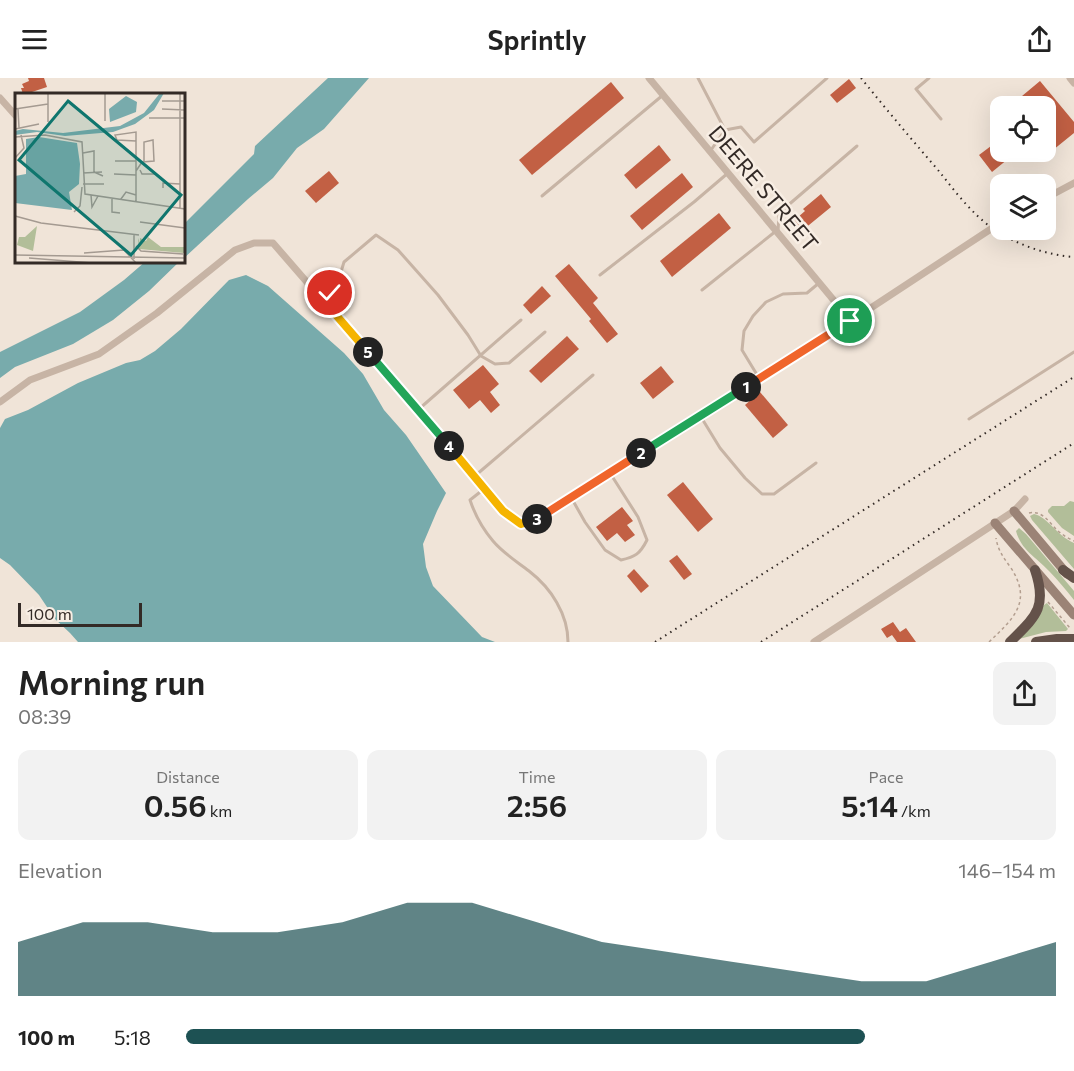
<!DOCTYPE html>
<meta charset="utf-8">
<style>
:root{--surface:#fff;--page:#f2f2f2;--text:#222;--muted:#767676;--accent:#1d5153}
body{margin:0;font-family:Commissioner,sans-serif;background:var(--page);color:var(--text);height:100vh;display:flex;flex-direction:column;font-size:22px;white-space:nowrap}
*{box-sizing:border-box;margin:0}
p{font-size:20px;color:var(--muted)}
.icon{flex:none;width:33px;height:33px;fill:none;stroke:currentColor;stroke-width:2;stroke-linecap:round;stroke-linejoin:round}
.map{position:relative;height:564px;overflow:hidden}
.drawer{display:flex;flex-direction:column;background:var(--surface);flex:1}
.drawer>*{flex:none}
.fabs{position:absolute;left:990px;top:18px;display:grid;gap:12px}
.fabs a{display:grid;place-items:center;width:66px;height:66px;border-radius:12px;background:var(--surface);box-shadow:0 6px 24px #0002;font-size:30px}
.scale{position:absolute;left:18px;bottom:15px;width:124px;box-sizing:border-box;padding-left:6px;border:3px solid #332a26;border-top:0;font-size:16px;line-height:21px;white-space:nowrap;color:#332a26;-webkit-text-stroke:4px #f8eee4;paint-order:stroke}
.pin{position:absolute;display:grid;place-items:center;width:51px;height:51px;color:#fff;margin:-26px;border:3px solid #fff;border-radius:50%;box-shadow:0 2px 6px #0007}
.km{position:absolute;width:30px;height:30px;margin:-15px;border-radius:50%;background:#222;color:#fff;font-size:16px;line-height:30px;text-align:center}
.round{display:grid;place-items:center;flex:none;width:63px;height:63px;border-radius:12px;background:var(--page)}
.overview{display:flex;align-items:center;justify-content:space-between;height:102px;padding:0 18px}
h1{font-size:33px;font-weight:600;line-height:45px}
.stats{display:grid;grid-template-columns:repeat(3,1fr);gap:9px;height:102px;padding:6px 18px}
.stats div{display:grid;align-content:center;border-radius:12px;background:var(--page);text-align:center}
.stats b{font-size:30px;font-weight:600}
.stats small{font-size:16px;font-weight:400}
.stats p{font-size:16px}
.chart{height:168px;padding:12px 18px}
.chart p{display:flex;justify-content:space-between}
.chart svg{width:100%;height:108px;margin-top:6px;fill:var(--accent);opacity:.7}
ul{padding:0 18px;list-style:none;font-size:20px}
li{display:grid;grid-template-columns:96px 72px 1fr;align-items:center;height:45px}
li i{height:15px;border-radius:8px;background:var(--accent)}
header{display:flex;justify-content:space-between;align-items:center;height:78px;padding:0 18px;background:var(--surface);font-size:27px;font-weight:600}
.map>svg:first-child{display:block}
.green{fill:#b2be99}
.water{fill:#78abac}
.building{fill:#c26044}
.lines{fill:none;stroke-linecap:round;stroke-linejoin:round}
.path{stroke:#b39e8f;stroke-width:1.5;stroke-dasharray:3 3;stroke-linecap:butt}
.service{stroke:#c7b4a5;stroke-width:3}
.minor{stroke:#c7b4a5;stroke-width:7}
.secondary{stroke:#9b8376;stroke-width:9}
.trunk{stroke:#64524a;stroke-width:10}
.rail{stroke:#332a26;stroke-width:2;stroke-dasharray:1.5 4.5;stroke-linecap:butt}
.split-1-casing{stroke:#fff;stroke-width:12}
.split-2-casing{stroke:#fff;stroke-width:12}
.split-3-casing{stroke:#fff;stroke-width:12}
.split-4-casing{stroke:#fff;stroke-width:12}
.split-5-casing{stroke:#fff;stroke-width:12}
.split-6-casing{stroke:#fff;stroke-width:12}
.split-1{stroke:#f0652b;stroke-width:8}
.split-2{stroke:#22a559;stroke-width:8}
.split-3{stroke:#f0652b;stroke-width:8}
.split-4{stroke:#f5b400;stroke-width:8}
.split-5{stroke:#22a559;stroke-width:8}
.split-6{stroke:#f5b400;stroke-width:8}
.labels{text-anchor:middle;dominant-baseline:central;stroke-width:5;stroke-linejoin:round;paint-order:stroke}
.street-label{font-size:22px;fill:#332a26;stroke:#f8eee4}
.inset-road{fill:none;stroke:#a49a91;stroke-width:1.5}
.view{fill:#0f766e;fill-opacity:0.15;stroke:#0f766e;stroke-width:3}
.inset-edge{fill:none;stroke:#332a26;stroke-width:3}
</style>
<header><svg class="icon" aria-label="menu" viewBox="0 0 24 24"><path d="M4 6h16M4 12h16M4 18h16"/></svg>Sprintly<svg class="icon" aria-label="share" viewBox="0 0 24 24"><path d="M12 15V3M7 8l5-5 5 5M5 13v7h14v-7"/></svg></header>
<div class="map">
<svg width="1074" height="564" viewBox="0 0 1074 564">
<rect width="100%" height="100%" fill="#f0e4d8"/>
<g class="green">
<path d="M1070,423L1074,424V458L1062,450L1048,434V432L1052,428H1064Z"/>
<path d="M1034,436C1048,439 1057,458 1074,465V491L1032,442L1030,438Z"/>
<path d="M1019,450L1026,456L1074,513V522C1066,512 1058,502 1049,493C1036,479 1021,472 1016,453Z"/>
<path d="M1047,525L1068,551L1066,553L1046,554L1019,561L1044,527Z"/>
</g>
<g class="water">
<path d="M328,0H369L324,51L297,70L273,100L248,121L183,181V147L254,76L255,68Z"/>
<path d="M146,183H180L149,213L113,242L73,266L15,289L0,300V274L80,234L124,202Z"/>
<path d="M246,197L268,208L344,275L363,296L384,332L406,357L446,415L437,433L423,466L426,489L433,508L482,559L495,564H78L70,555L55,541L39,517L10,487L0,480V350L5,341L28,332L78,305L126,285L140,282L155,273L181,251L229,202Z"/>
</g>
<g class="building">
<path d="M28,0H44L47,9L29,15L30,16H23L21,10H24L22,6L29,3Z"/>
<path d="M849,1L856,10L837,25L830,17Z"/>
<path d="M1040,3L1074,44V55L1053,72L1046,63V28H1010Z"/>
<path d="M611,4L624,20L532,97L519,82Z"/>
<path d="M995,65L1000,74H1002L1008,81L992,94L979,77Z"/>
<path d="M659,67L671,82L636,111L624,97Z"/>
<path d="M329,93L339,105L316,125L305,113Z"/>
<path d="M682,95L693,109L642,152L630,138Z"/>
<path d="M821,116L831,129L798,156L790,146L805,133L803,131Z"/>
<path d="M719,135L731,150L672,199L660,183Z"/>
<path d="M569,186L598,220L593,225L618,256L607,265L589,243L591,241L555,198Z"/>
<path d="M542,208L551,218L531,236L523,227Z"/>
<path d="M567,258L579,271L541,305L529,293Z"/>
<path d="M483,287L499,306L490,314L500,327L491,335L480,322L469,331L453,312Z"/>
<path d="M661,288L674,304L653,321L640,305Z"/>
<path d="M760,314L788,347L773,360L745,327Z"/>
<path d="M683,404L713,441L698,454L667,417Z"/>
<path d="M622,429L633,443L627,447L635,457L625,464L617,455L607,463L596,449Z"/>
<path d="M677,477L692,496L684,502L669,483Z"/>
<path d="M634,491L649,508L641,515L627,498Z"/>
<path d="M893,544L900,554L906,550L916,564H897L892,557L887,560L881,551Z"/>
</g>
<g class="lines">
<g class="path">
<path d="M1029,435C1042,432 1049,444 1057,452C1062,457 1068,460 1074,463"/>
<path d="M1048,524L1070,550"/>
<path d="M989,564C1013,541 1033,524 1011,490C1004,480 998,473 996,460"/>
</g>
<g class="service">
<path d="M698,0L725,52L711,72"/>
<path d="M929,0L916,11L941,41"/>
<path d="M725,52L741,49L754,64L827,0"/>
<path d="M542,118L663,17"/>
<path d="M778,154L779,135L857,68"/>
<path d="M600,197L694,124L728,95"/>
<path d="M702,212L776,153"/>
<path d="M324,221L337,207L344,184L376,157L398,172L438,217L468,257L481,278L495,286L509,285L545,254"/>
<path d="M759,300L742,272L744,253L753,238L766,224L783,216L807,215L819,205"/>
<path d="M419,331L521,242"/>
<path d="M701,339L720,370L745,400L762,416H774L816,385"/>
<path d="M969,341L1074,274"/>
<path d="M476,397L593,297"/>
<path d="M484,411L470,422C475,437 482,450 493,463C503,475 516,483 529,493C551,510 568,536 568,564"/>
<path d="M572,421L585,444L605,472L621,482C635,479 640,476 647,462L638,439L610,395"/>
</g>
<g class="minor">
<path d="M649,0L851,243"/>
<path d="M1070,0L1074,5"/>
<path d="M0,20L16,38"/>
<path d="M1046,120L1074,105"/>
<path d="M0,324L30,302L99,276L157,235L235,172L254,165H273L475,398L503,433L521,446L534,443L851,243L1000,145"/>
<path d="M814,564L1014,433L1025,421"/>
</g>
<g class="secondary">
<path d="M1014,433L1067,496"/>
<path d="M995,445L1074,537"/>
</g>
<g class="trunk">
<path d="M1063,492L1074,500"/>
<path d="M1010,564C1035,539 1048,530 1035,492"/>
<path d="M1036,564L1057,561H1074"/>
</g>
<g class="rail">
<path d="M861,0C886,31 912,62 938,92C954,112 971,135 992,150C1015,166 1046,177 1074,179"/>
<path d="M655,564L1074,299"/>
<path d="M761,564L1074,365"/>
</g>
</g>
<g class="lines">
<g class="split-1-casing">
<path id="split-1" d="M746,309L850,243"/>
</g>
<g class="split-2-casing">
<path id="split-2" d="M641,375L746,309"/>
</g>
<g class="split-3-casing">
<path id="split-3" d="M537,441L641,375"/>
</g>
<g class="split-4-casing">
<path id="split-4" d="M449,368L503,433L521,446L537,441"/>
</g>
<g class="split-5-casing">
<path id="split-5" d="M368,274L449,368"/>
</g>
<g class="split-6-casing">
<path id="split-6" d="M330,215L323,222L368,274"/>
</g>
<use href="#split-1" class="split-1"/>
<use href="#split-2" class="split-2"/>
<use href="#split-3" class="split-3"/>
<use href="#split-4" class="split-4"/>
<use href="#split-5" class="split-5"/>
<use href="#split-6" class="split-6"/>
</g>
<g class="labels">
<g class="street-label">
<text transform="translate(764 110) rotate(50)">DEERE STREET</text>
</g>
</g>
<g transform="translate(15 15)">
<rect width="170" height="170" fill="#f0e4d8"/>
<path d="M22,133L18,158L2,152L4,144H10ZM133,144L146,154H169V160L124,156L123,145L125,150V145L131,148Z" fill="#b2be99"/>
<path d="M145,0H149L139,17L120,31L98,39L50,43L22,39L0,42V38L8,36L48,40L105,33L129,20ZM111,3L122,9L121,19L95,29L94,16ZM24,44L62,50L65,71L64,91L54,99L57,117L0,110V83L11,81V46Z" fill="#78abac"/>
<path class="inset-road" d="M90,0V28M165,0V115M147,8H170M0,16L33,11M3,16L4,35M147,16L170,17M134,25H170M33,29V0M0,36L24,31M0,44L30,42L67,49L70,101L170,116M68,60L79,58V79L88,83M0,65L9,55L6,42M100,68H121M125,77L127,81H141M121,78L127,69L139,68L138,47L129,49V68M68,80L87,79M99,81L121,82M68,91H89M148,95V90L165,91M76,102L77,114L83,103M97,105V119L105,120M106,106L111,99L121,102M121,108V39L100,42L102,47L121,48M59,119L65,113L67,94M0,123L26,130L124,142M125,129L170,135M119,142V166M121,153L126,158L168,161M69,160L109,157L121,170M0,162L170,165M14,165L77,170"/>
<path class="view" d="M53,8L166,102L116,162L4,67Z"/>
<rect width="170" height="170" class="inset-edge"/>
</g>
</svg>
<div class="fabs">
<a><svg class="icon" aria-label="locate" viewBox="0 0 24 24"><circle cx="12" cy="12" r="6"/><path d="M12 2v4M12 18v4M2 12h4M18 12h4"/></svg></a>
<a><svg class="icon" aria-label="layers" viewBox="0 0 24 24"><path d="M12 4l9 5-9 5-9-5zM3 14l9 5 9-5"/></svg></a>
</div>
<div class="scale">100 m</div>
<div class="pin" style="left:850px;top:243px;background:#1e9e55"><svg class="icon" aria-label="arrive" viewBox="0 0 24 24"><path d="M6 21V4h12l-3 4 3 4H6"/></svg></div>
<div class="pin" style="left:330px;top:215px;background:#d93025"><svg class="icon" aria-label="check" viewBox="0 0 24 24"><path d="M5 12l5 5 9-10"/></svg></div>
<b class="km" style="left:746px;top:309px">1</b>
<b class="km" style="left:641px;top:375px">2</b>
<b class="km" style="left:537px;top:441px">3</b>
<b class="km" style="left:449px;top:368px">4</b>
<b class="km" style="left:368px;top:274px">5</b>
</div>
<section class="drawer">
<div class="overview"><div><h1>Morning run</h1><p>08:39</p></div><a class="round"><svg class="icon" aria-label="share" viewBox="0 0 24 24"><path d="M12 15V3M7 8l5-5 5 5M5 13v7h14v-7"/></svg></a></div>
<div class="stats">
<div><p>Distance</p><b>0.56<small> km</small></b></div>
<div><p>Time</p><b>2:56</b></div>
<div><p>Pace</p><b>5:14<small> /km</small></b></div>
</div>
<div class="chart"><p><span>Elevation</span>146–154 m</p>
<svg viewBox="0 0 160 44" preserveAspectRatio="none"><path d="M0 44V22L10 14L20 14L30 18L40 18L50 14L60 6L70 6L80 14L90 22L100 26L110 30L120 34L130 38L140 38L150 30L160 22V44z"/></svg>
</div>
<ul>
<li><b>100 m</b>5:18<i style="width:78%"></i></li>
</ul>
</section>
